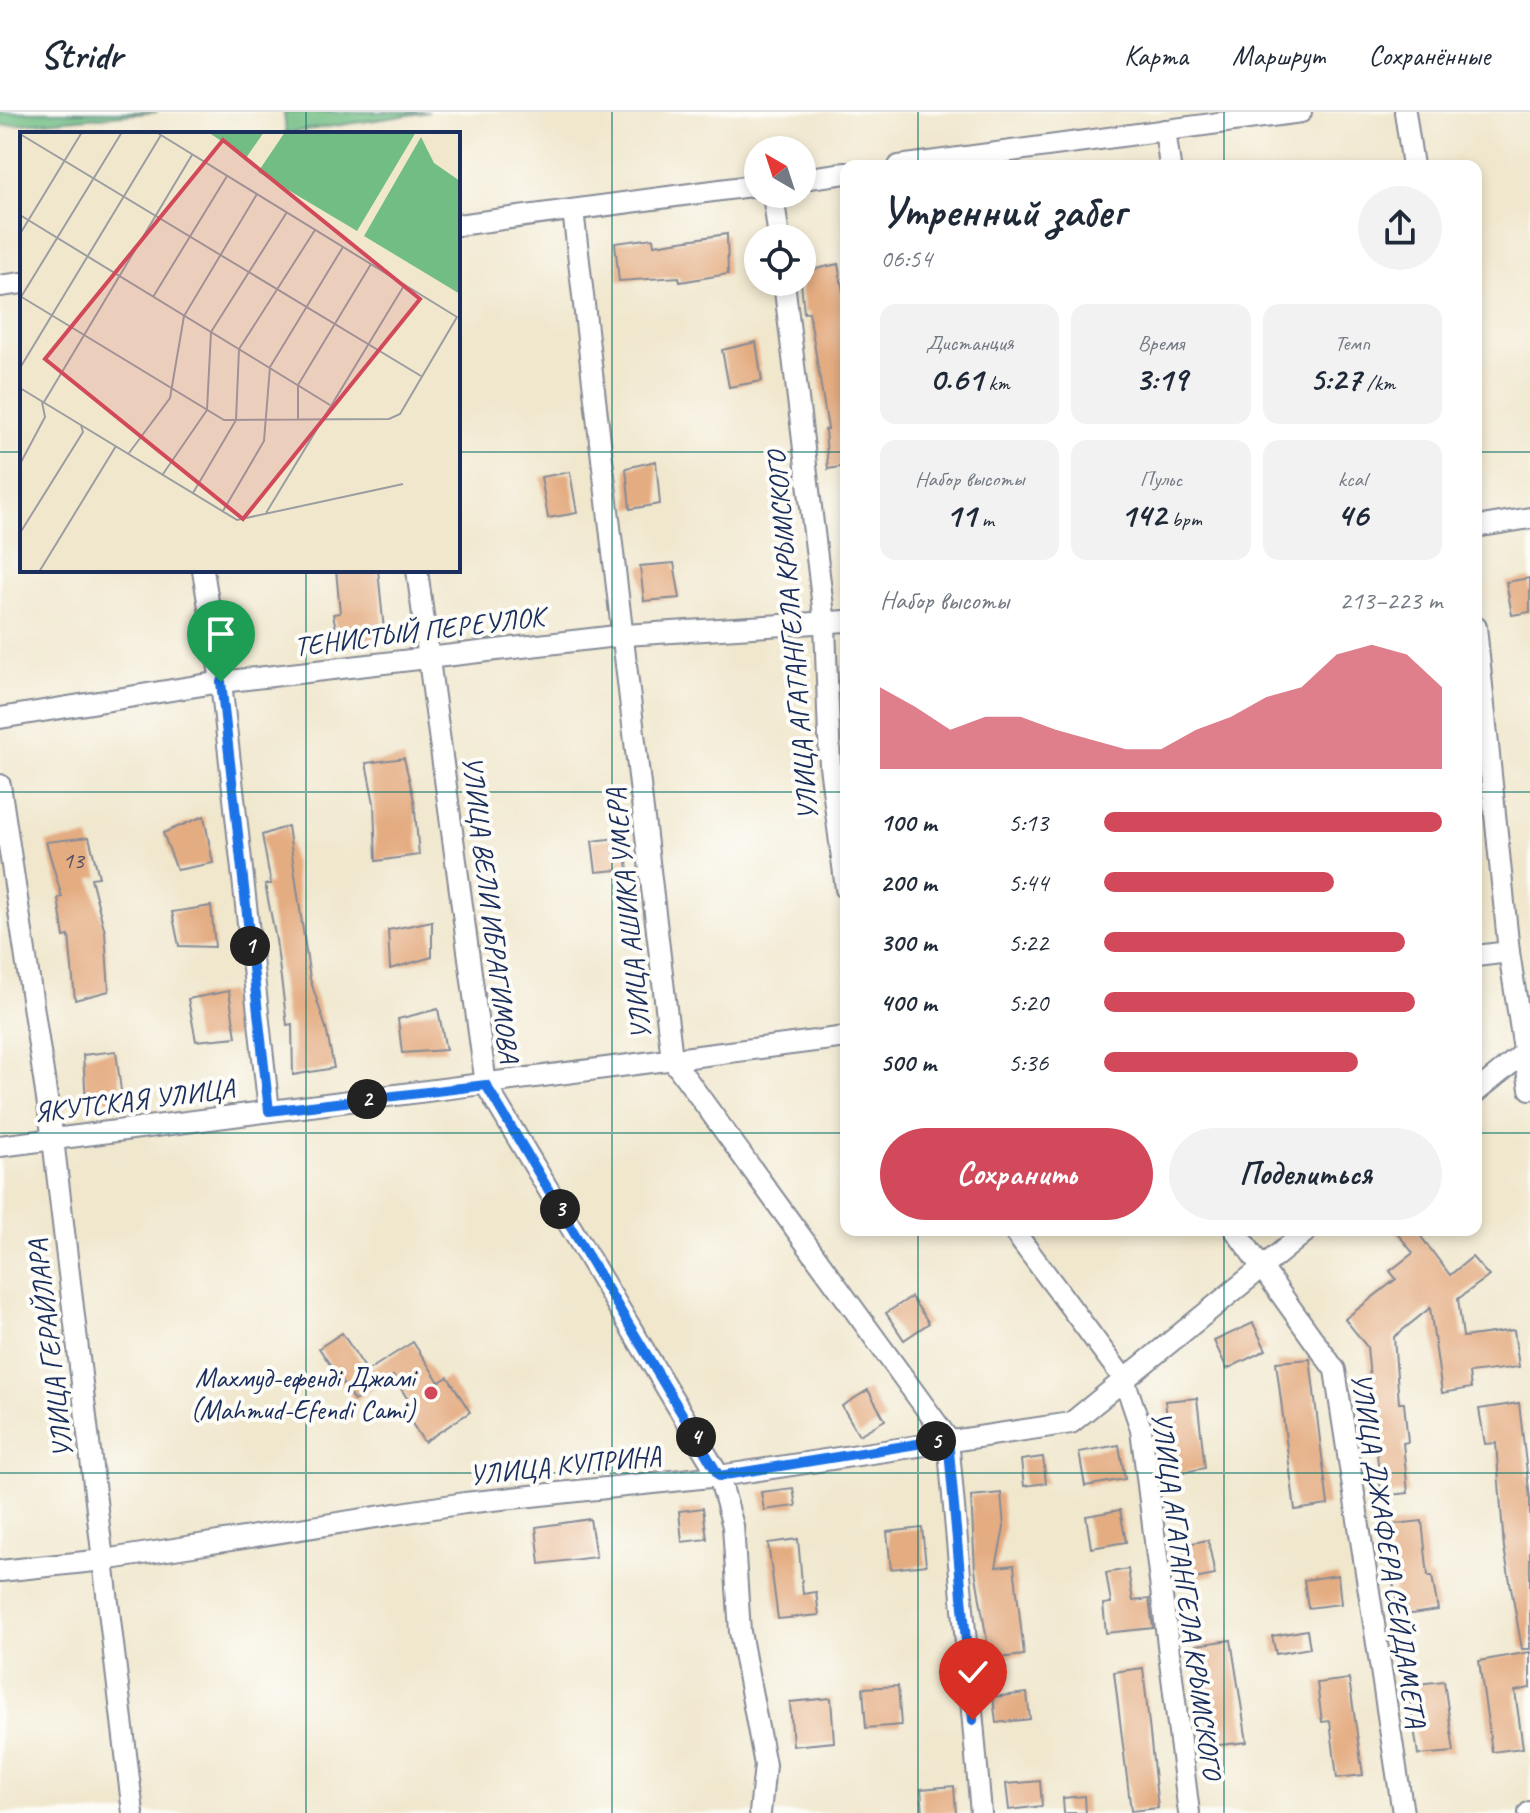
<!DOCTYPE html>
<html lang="ru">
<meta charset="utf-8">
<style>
:root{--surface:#fff;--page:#f2f2f3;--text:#1f2937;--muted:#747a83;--line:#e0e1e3;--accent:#d1495b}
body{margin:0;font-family:Caveat,sans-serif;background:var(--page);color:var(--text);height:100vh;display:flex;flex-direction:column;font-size:30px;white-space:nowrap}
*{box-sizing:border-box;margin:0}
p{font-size:26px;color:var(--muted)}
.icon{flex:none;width:44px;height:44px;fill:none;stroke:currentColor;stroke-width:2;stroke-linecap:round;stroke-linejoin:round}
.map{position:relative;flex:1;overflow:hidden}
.drawer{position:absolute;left:840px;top:48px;width:642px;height:1076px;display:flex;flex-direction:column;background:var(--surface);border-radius:16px;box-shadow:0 4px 12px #0003}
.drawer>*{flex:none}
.needle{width:52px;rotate:321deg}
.controls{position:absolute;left:744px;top:24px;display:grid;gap:16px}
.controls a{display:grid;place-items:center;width:72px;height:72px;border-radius:50%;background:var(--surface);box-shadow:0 4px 12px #0003;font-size:40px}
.pin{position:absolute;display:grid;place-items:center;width:68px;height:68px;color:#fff;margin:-82px -34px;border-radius:50% 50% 50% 0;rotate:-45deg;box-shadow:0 0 8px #0007}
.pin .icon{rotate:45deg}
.km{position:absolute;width:40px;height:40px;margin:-20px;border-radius:50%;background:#222;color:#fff;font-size:22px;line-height:40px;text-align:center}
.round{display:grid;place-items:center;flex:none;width:84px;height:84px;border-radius:42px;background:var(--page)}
.summary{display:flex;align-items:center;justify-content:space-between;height:136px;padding:0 40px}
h1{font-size:44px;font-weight:800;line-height:60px}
.figures{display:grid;grid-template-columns:repeat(3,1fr);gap:12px;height:136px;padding:8px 40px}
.figures div{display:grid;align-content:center;border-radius:16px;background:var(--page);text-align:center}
.figures b{font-size:34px;font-weight:800}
.figures small{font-size:22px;font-weight:400}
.figures p{font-size:22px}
.chart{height:224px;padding:16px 40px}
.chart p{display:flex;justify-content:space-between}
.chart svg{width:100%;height:144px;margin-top:8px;fill:var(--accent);opacity:.7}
.action{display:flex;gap:16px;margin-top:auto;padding:16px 40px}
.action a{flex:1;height:92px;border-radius:48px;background:var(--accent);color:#fff;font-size:32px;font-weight:800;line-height:92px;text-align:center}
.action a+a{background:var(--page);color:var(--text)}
ul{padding:0 40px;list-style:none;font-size:26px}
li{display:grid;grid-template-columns:128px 96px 1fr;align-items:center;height:60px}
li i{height:20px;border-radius:10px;background:var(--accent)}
header{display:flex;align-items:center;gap:48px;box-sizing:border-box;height:112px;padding:0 40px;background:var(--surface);border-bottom:2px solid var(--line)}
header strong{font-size:38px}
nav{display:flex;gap:44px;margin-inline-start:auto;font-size:28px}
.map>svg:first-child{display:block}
.forest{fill:#72bd84;stroke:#467671;stroke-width:2}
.building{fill:#e4ac81}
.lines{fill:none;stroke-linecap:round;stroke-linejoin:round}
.minor-casing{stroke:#868b96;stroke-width:24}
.minor{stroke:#fff;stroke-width:20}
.route-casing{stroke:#fff;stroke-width:16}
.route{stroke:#1a73e8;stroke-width:10}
.grid{fill:none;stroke:#0f766e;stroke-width:2;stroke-opacity:0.55}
.poi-dot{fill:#d1495b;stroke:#fdfcf7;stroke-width:3}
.labels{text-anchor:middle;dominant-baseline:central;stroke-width:8;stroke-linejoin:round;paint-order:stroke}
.number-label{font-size:24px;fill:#4d4e67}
.street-label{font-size:28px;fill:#1b2f5e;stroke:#fdfcf7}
.poi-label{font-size:28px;fill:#1b2f5e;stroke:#fdfcf7;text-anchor:end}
.inset-road{fill:none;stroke:#9b9da1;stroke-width:2}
.view{fill:#d1495b;fill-opacity:0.15;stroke:#d1495b;stroke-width:4}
.inset-edge{fill:none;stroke:#1b2f5e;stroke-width:4}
</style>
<header>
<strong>Stridr</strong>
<nav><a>Карта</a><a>Маршрут</a><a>Сохранённые</a></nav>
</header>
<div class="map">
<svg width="1530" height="1701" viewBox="0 0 1530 1701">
<rect width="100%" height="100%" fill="#fdfcf7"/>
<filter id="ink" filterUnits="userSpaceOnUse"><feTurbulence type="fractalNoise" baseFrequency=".0125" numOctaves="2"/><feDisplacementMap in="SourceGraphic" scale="16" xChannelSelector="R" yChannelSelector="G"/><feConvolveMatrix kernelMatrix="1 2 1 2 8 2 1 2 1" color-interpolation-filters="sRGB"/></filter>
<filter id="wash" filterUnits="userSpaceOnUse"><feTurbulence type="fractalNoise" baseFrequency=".006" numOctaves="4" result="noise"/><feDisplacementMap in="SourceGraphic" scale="32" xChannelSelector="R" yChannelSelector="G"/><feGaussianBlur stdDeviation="1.8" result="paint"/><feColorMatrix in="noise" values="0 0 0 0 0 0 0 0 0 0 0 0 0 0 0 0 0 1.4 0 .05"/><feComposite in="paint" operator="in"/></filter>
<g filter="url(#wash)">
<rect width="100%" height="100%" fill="#f0e7cd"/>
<g class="forest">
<path d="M0,0H157L0,14Z"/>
<path d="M284,0H429L286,21Z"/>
</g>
<g id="blocks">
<g class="building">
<path d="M727,122L728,162L680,170L679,165L619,169L615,131L653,126L654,133Z"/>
<path d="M838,152L846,196V354L828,357L825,318L828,317L809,200L804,201L801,170L802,160Z"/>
<path d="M756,230L762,269L729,275L722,238Z"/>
<path d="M656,349L660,392L630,397L626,356Z"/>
<path d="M570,360L577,401L548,406L541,365Z"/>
<path d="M674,451L680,486L644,489L640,454Z"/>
<path d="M336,458H378L385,529L340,537L333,502L340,501Z"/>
<path d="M1530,466V500L1512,503L1506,470Z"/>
<path d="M404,646L414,688L419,743L376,749L374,691L366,651Z"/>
<path d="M204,704L213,751L177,758L163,721Z"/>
<path d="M288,714L310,867L326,916L334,956L293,963L292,912L287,913L276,828L265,772H271L262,723Z"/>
<path d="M89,725L99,765L91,766L105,820L109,879L75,888L69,824L64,825L58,786L62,785L46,730Z"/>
<path d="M624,725L628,757L596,760L592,729Z"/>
<path d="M211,794L215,835L179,834L172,800Z"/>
<path d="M432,809V845L390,857L388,818Z"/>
<path d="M229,879L236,925L196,929L188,887Z"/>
<path d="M438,897L446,938L402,941L398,907Z"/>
<path d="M116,939L122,987L86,990L83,943Z"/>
<path d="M1395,1118H1416L1450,1163L1472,1145L1489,1164L1458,1187L1463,1225L1514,1218L1519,1255L1469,1261L1471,1276L1442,1281L1430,1196L1394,1225L1399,1291H1404L1408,1330L1403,1331L1408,1381L1381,1384L1367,1235L1345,1207L1396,1167L1390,1159L1413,1141Z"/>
<path d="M911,1185L929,1211L904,1228L886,1201Z"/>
<path d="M1253,1211L1266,1238L1227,1257L1214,1229Z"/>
<path d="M342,1221L367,1259L413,1230L439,1270L448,1265L470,1300L424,1330L402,1296L410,1291L393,1264L354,1289L319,1236Z"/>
<path d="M1310,1247L1328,1393L1295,1398L1276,1250Z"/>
<path d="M868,1278L885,1308L859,1323L842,1294Z"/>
<path d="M1197,1286L1205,1356L1174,1362L1165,1289Z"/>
<path d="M1519,1291L1530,1387V1537H1522L1504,1436L1496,1331L1485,1332L1479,1297Z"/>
<path d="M1119,1333L1125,1367L1085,1374L1079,1340Z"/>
<path d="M1043,1345L1046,1371L1024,1374L1021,1348Z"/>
<path d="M793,1376L796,1394L764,1398L761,1380Z"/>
<path d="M1001,1381L1004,1416L996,1455L1014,1453L1024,1543L990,1547L975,1458L971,1384Z"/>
<path d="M703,1396L707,1427L682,1430L679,1399Z"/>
<path d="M1120,1398L1126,1430L1091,1436L1086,1404Z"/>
<path d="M590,1407L596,1445L540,1452L536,1415Z"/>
<path d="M1422,1409L1428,1464H1432L1438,1498L1398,1504L1385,1413Z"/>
<path d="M922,1416L926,1453L891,1457L887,1420Z"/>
<path d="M798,1427L803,1482L816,1480L819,1503L778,1507L768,1431Z"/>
<path d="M1208,1428L1215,1463L1189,1468L1182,1433Z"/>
<path d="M1128,1457L1133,1489L1149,1487L1153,1516L1106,1521L1103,1492L1111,1491L1106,1461Z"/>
<path d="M1338,1463L1341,1492L1308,1496L1304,1468Z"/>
<path d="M1307,1518L1310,1536L1276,1542L1272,1524Z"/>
<path d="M1231,1528L1247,1630L1211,1634L1196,1533Z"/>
<path d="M1530,1540V1576L1515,1579L1523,1636L1492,1640L1479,1549Z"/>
<path d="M1143,1556L1158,1696L1131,1699L1114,1560Z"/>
<path d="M1349,1567L1363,1663L1337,1666L1330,1609L1322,1610L1317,1571Z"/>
<path d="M1444,1569L1454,1640L1418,1643L1408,1573Z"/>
<path d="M898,1574L901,1613L866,1616L863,1576Z"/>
<path d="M1027,1581L1030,1607L996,1611L993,1585Z"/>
<path d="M831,1586L834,1630L793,1634L790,1590Z"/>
<path d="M1040,1669L1042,1694L1009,1698L1006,1672Z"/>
<path d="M954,1674L956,1701H923L921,1677Z"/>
<path d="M1085,1684L1086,1701H1064L1063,1686Z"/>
</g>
</g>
</g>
<g filter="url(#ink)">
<use href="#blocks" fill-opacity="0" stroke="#868b96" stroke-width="2"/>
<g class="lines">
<g class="minor-casing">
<g id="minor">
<path d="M1405,0L1413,54"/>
<path d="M1165,18L1170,54"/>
<path d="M899,54L1301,0"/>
<path d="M802,67L846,61"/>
<path d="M773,82L779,126"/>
<path d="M573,98L672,947L948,1327L981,1701"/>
<path d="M458,113L758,73"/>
<path d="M784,170L825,512L830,654L846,777"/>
<path d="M0,174L22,171"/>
<path d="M1476,415L1530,406"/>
<path d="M203,458L221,570L269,999"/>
<path d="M417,458L486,973L719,1364L733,1414L740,1520L765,1653L760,1701"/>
<path d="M1476,515L1509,840L1530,977"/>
<path d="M0,606L221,570L625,523L846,509"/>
<path d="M0,673L53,1027L133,1701"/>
<path d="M1476,844L1509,840"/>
<path d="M1476,980L1530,936"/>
<path d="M0,1034L846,925"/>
<path d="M1013,1118L1124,1267L1141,1317L1189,1701"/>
<path d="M1235,1118L1335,1258L1403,1701"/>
<path d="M0,1459L104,1448L465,1391L719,1364L1071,1311L1308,1118"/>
<path d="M1529,1701L1530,1700"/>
</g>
</g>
<use href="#minor" class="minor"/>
</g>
</g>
<g class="lines" filter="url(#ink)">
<g class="route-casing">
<path id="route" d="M221,570L269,999L486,973L719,1364L948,1327L973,1608"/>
</g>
<use href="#route" class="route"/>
</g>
<path class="grid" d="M306,0V22M612,0V1701M918,0V54M1224,0V54M0,340H22M458,340H846M1476,340H1530M306,458V1701M0,680H846M1476,680H1530M0,1021H846M1476,1021H1530M918,1118V1701M1224,1118V1701M0,1361H1530"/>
<circle class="poi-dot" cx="431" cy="1281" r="8"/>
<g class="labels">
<g class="number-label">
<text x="73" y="748">13</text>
</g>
<g class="street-label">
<text transform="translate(419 519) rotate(-7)">ТЕНИСТЫЙ ПЕРЕУЛОК</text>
<text transform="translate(792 524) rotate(-95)">УЛИЦА АГАТАНГЕЛА КРЫМСКОГО</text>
<text transform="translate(491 797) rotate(83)">УЛИЦА ВЕЛИ ИБРАГИМОВА</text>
<text transform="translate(628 802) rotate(-96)">УЛИЦА АШИКА УМЕРА</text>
<text transform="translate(134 988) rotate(-7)">ЯКУТСКАЯ УЛИЦА</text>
<text transform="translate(50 1237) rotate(-97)">УЛИЦА ГЕРАЙЛАРА</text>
<text transform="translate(565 1353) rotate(-6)">УЛИЦА КУПРИНА</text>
<text transform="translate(1389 1438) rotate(81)">УЛИЦА ДЖАФЕРА СЕЙДАМЕТА</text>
<text transform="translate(1187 1483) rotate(82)">УЛИЦА АГАТАНГЕЛА КРЫМСКОГО</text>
</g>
<g class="poi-label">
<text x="415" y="1265">Махмуд-ефенді Джамі<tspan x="415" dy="32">(Mahmud-Efendi Cami)</tspan></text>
</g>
</g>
<g transform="translate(20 20)">
<rect width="440" height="440" fill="#f0e7cd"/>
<path d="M188,0H244L226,26ZM265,0H396L337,99L238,40ZM401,5L414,31L440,49V162L344,104Z" fill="#72bd84"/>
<path class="inset-road" d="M0,2L401,244M0,83L310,273M0,102L62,0M0,164L204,288L369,287L380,282L437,185L136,0M1,165L102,0M133,165L207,44M0,236L141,3M0,256L217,388L383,352M24,270L172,23M278,288V253L351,132M109,321L150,266L164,184L237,62M0,332L25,285L22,270M143,342L187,278L191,200L267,80M173,361L216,288L219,217L295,98M203,379L244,309L250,235L323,115M246,381L385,152M0,401L63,300L61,293M19,440L96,314"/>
<path class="view" d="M203,8L400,167L223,387L25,227Z"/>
<rect width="440" height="440" class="inset-edge"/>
</g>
</svg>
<div class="controls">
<a><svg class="needle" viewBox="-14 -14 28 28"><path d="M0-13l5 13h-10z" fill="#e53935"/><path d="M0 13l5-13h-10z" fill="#747a83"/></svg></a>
<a><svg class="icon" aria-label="locate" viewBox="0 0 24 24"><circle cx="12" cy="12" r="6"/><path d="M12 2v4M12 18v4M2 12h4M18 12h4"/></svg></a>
</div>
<div class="pin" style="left:221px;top:570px;background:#1e9e55"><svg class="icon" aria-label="arrive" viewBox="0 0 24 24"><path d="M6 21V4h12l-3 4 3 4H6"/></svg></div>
<div class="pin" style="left:973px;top:1608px;background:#d93025"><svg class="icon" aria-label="check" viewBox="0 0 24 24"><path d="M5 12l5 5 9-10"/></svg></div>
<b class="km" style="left:250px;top:834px">1</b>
<b class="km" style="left:367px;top:987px">2</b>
<b class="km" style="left:560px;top:1097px">3</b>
<b class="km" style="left:696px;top:1325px">4</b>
<b class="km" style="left:936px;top:1329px">5</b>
<section class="drawer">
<div class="summary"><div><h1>Утренний забег</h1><p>06:54</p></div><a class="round"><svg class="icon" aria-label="share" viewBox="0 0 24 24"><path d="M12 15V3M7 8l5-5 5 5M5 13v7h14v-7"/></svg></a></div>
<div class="figures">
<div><p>Дистанция</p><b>0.61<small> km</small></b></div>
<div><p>Время</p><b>3:19</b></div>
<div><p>Темп</p><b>5:27<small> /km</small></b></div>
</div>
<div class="figures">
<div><p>Набор высоты</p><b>11<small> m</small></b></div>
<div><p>Пульс</p><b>142<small> bpm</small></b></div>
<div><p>kcal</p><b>46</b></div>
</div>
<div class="chart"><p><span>Набор высоты</span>213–223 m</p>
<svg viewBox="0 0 160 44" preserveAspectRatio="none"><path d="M0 44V19L10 25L20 32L30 28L40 28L50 32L60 35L70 38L80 38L90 32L100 28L110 22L120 19L130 9L140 6L150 9L160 19V44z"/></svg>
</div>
<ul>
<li><b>100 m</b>5:13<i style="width:100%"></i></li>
<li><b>200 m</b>5:44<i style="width:68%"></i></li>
<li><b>300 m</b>5:22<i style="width:89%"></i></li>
<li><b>400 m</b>5:20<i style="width:92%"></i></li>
<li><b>500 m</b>5:36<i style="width:75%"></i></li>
</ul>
<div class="action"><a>Сохранить</a><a>Поделиться</a></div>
</section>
</div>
